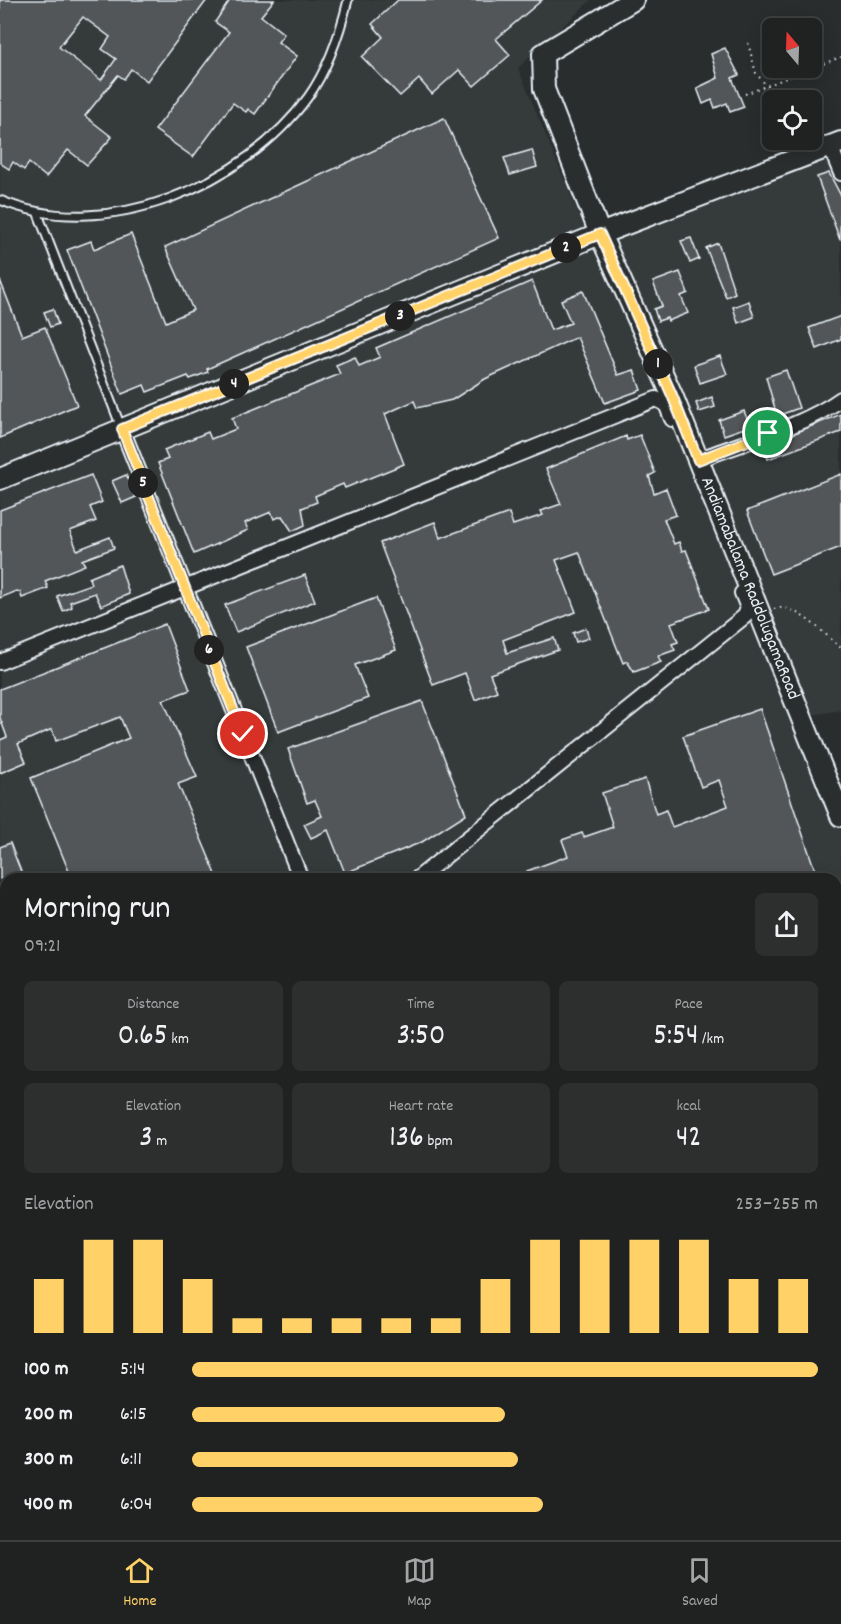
<!DOCTYPE html>
<meta charset="utf-8">
<style>
:root{--surface:#202222;--page:#2d2f2f;--text:#f1f3f6;--muted:#a2a4a5;--line:#3d3f40;--accent:#ffd166}
body{margin:0;font-family:Dekko,sans-serif;background:var(--page);color:var(--text);height:100vh;display:flex;flex-direction:column;font-size:22px;white-space:nowrap}
*{box-sizing:border-box;margin:0}
p{font-size:20px;color:var(--muted)}
.icon{flex:none;width:33px;height:33px;fill:none;stroke:currentColor;stroke-width:2;stroke-linecap:round;stroke-linejoin:round}
.map{position:relative;flex:1;overflow:hidden}
.panel{position:absolute;left:0px;top:873px;width:842px;height:668px;display:flex;flex-direction:column;background:var(--surface);border-radius:18px 18px 0 0;box-shadow:0 3px 15px #0003,0 0 0 2px var(--line)}
.panel>*{flex:none}
.needle{width:39px;rotate:341deg}
.controls{position:absolute;left:762px;top:18px;display:grid;gap:12px}
.controls a{display:grid;place-items:center;width:60px;height:60px;border-radius:9px;background:var(--surface);box-shadow:0 3px 15px #0003,0 0 0 2px var(--line);font-size:30px}
.pin{position:absolute;display:grid;place-items:center;width:51px;height:51px;color:#fff;margin:-26px;border:3px solid #fff;border-radius:50%;box-shadow:0 2px 6px #0007}
.km{position:absolute;width:30px;height:30px;margin:-15px;border-radius:50%;background:#222;color:#fff;font-size:16px;line-height:30px;text-align:center}
.round{display:grid;place-items:center;flex:none;width:63px;height:63px;border-radius:9px;background:var(--page)}
.head{display:flex;align-items:center;justify-content:space-between;height:102px;padding:0 24px}
h1{font-size:33px;font-weight:600;line-height:45px}
.figures{display:grid;grid-template-columns:repeat(3,1fr);gap:9px;height:102px;padding:6px 24px}
.figures div{display:grid;align-content:center;border-radius:9px;background:var(--page);text-align:center}
.figures b{font-size:30px;font-weight:600}
.figures small{font-size:16px;font-weight:400}
.figures p{font-size:16px}
.chart{height:168px;padding:12px 24px}
.chart p{display:flex;justify-content:space-between}
.chart svg{width:100%;height:108px;margin-top:6px;stroke:var(--accent);stroke-width:6}
ul{padding:0 24px;list-style:none;font-size:20px}
li{display:grid;grid-template-columns:96px 72px 1fr;align-items:center;height:45px}
li i{height:15px;border-radius:8px;background:var(--accent)}
.tabs{display:flex;justify-content:space-around;align-items:center;height:84px;border-top:2px solid var(--line);background:var(--surface);font-size:16px;color:var(--muted)}
.tabs a{display:grid;justify-items:center;gap:3px}
.tabs .selected{color:var(--accent)}
.map>svg:first-child{display:block}
.built{fill:#363a3b}
.water{fill:#63686b;stroke:#989fa3;stroke-width:1.5}
.building{fill:#535759;stroke:#e8f1f8;stroke-width:1.5;fill-rule:evenodd}
.lines{fill:none;stroke-linecap:round;stroke-linejoin:round}
.lane-casing{stroke:#e8f1f8;stroke-width:11}
.street-casing{stroke:#e8f1f8;stroke-width:18}
.secondary-casing{stroke:#e8f1f8;stroke-width:24}
.path{stroke:#e8f1f8;stroke-width:2;stroke-dasharray:1.5 4.5;stroke-linecap:butt}
.lane{stroke:#2a2d2e;stroke-width:7}
.street{stroke:#2a2d2e;stroke-width:14}
.secondary{stroke:#2a2d2e;stroke-width:20}
.route-casing{stroke:#fff;stroke-width:12}
.route{stroke:#ffd166;stroke-width:8}
.labels{text-anchor:middle;dominant-baseline:central;stroke-width:4.5;stroke-linejoin:round;paint-order:stroke}
.street-label{font-size:18px;fill:#e8f1f8;stroke:#2a2d2e}
</style>
<div class="map">
<svg width="841" height="1540" viewBox="0 0 841 1540">
<rect width="100%" height="100%" fill="#2a2d2e"/>
<filter id="ink" filterUnits="userSpaceOnUse"><feTurbulence type="fractalNoise" baseFrequency=".0167" numOctaves="2"/><feDisplacementMap in="SourceGraphic" scale="12" xChannelSelector="R" yChannelSelector="G"/><feConvolveMatrix kernelMatrix="1 2 1 2 8 2 1 2 1" color-interpolation-filters="sRGB"/></filter>
<g filter="url(#ink)">
<path class="built" d="M0,0H591L518,68L591,244L841,148V710L800,717L841,831V893L836,897V879H6V1115L0,1112Z"/>
<g class="water">
<path d="M841,950V1019L836,1021V953Z"/>
<path d="M6,1463V1534L35,1535L30,1540H0V1469Z"/>
</g>
<g class="building">
<path d="M0,0H207L147,81L131,69L124,79L118,75L85,116L112,137L87,165L68,150L46,177L29,163L24,170L13,162L9,169L0,163ZM83,17L110,37L102,49L116,59L101,80L59,47Z"/>
<path d="M230,0H274L261,16L284,34L278,42L297,56L255,114L248,109L246,112L233,103L193,157L155,130L229,32L215,22Z"/>
<path d="M398,0H542L496,39L510,55L474,86L459,70L432,94L419,79L400,96L362,57L383,37L372,24Z"/>
<path d="M725,48L739,75L732,78L744,107L730,112L727,103L715,108L712,100L703,104L697,88L718,78L711,54Z"/>
<path d="M444,118L499,238L207,369L208,372L190,379L188,376L147,392L144,385L122,394L67,250L91,241L94,249L131,234L166,322L193,310L165,247Z"/>
<path d="M532,150L537,167L510,175L504,158Z"/>
<path d="M829,173L841,196L840,240L817,177Z"/>
<path d="M691,238L699,259L690,263L681,241Z"/>
<path d="M718,243L735,293L726,297L706,248Z"/>
<path d="M680,272L688,293L681,296L688,313L668,321L667,318L658,321L654,309L662,306L653,282Z"/>
<path d="M0,280L22,336L45,327L77,405L0,438Z"/>
<path d="M532,281L551,330L571,323L561,300L583,291L618,375L634,370L641,390L605,403L577,337L485,379L452,400L417,408L414,401L385,414L404,464L345,488L343,484L315,496L317,502L302,508L305,525L292,531L282,516L274,519L271,512L245,523L248,530L194,554L158,463L168,459L164,450L208,432L211,439L236,429L232,418L340,374L336,365L355,357L359,366L380,357L376,348Z"/>
<path d="M749,301L754,317L738,323L733,307Z"/>
<path d="M53,309L58,324L50,327L44,312Z"/>
<path d="M841,316V339L817,349L809,328Z"/>
<path d="M720,356L727,374L700,383L694,365Z"/>
<path d="M786,370L799,408L777,416L766,377Z"/>
<path d="M712,397L715,407L699,412L696,403Z"/>
<path d="M744,411L750,426L724,435L719,420Z"/>
<path d="M841,414V432L768,459L763,446Z"/>
<path d="M640,435L655,473L649,476L654,493L666,488L676,515L664,519L674,544L679,542L682,551L686,550L709,609L671,623L678,642L672,644L675,650L658,656L661,662L634,672L627,661L623,663L579,552L556,560L576,612L503,640L507,653L554,638L558,650L490,674L497,691L475,700L465,673L433,685L380,543L435,522L440,538L509,513L513,525L543,515L541,511L561,504L546,469L626,436L627,440Z"/>
<path d="M841,474V547L771,574L747,511Z"/>
<path d="M91,475L102,502L90,507L96,521L70,531L77,550L110,537L114,548L82,560L85,565L45,581L48,588L22,598L20,592L17,591L0,598V510Z"/>
<path d="M126,475L136,497L122,503L112,481Z"/>
<path d="M120,565L129,594L101,606L95,593L70,602L72,607L63,611L57,596L91,584L89,578Z"/>
<path d="M305,575L315,601L236,632L225,605Z"/>
<path d="M376,598L396,650L355,665L368,698L278,732L246,647Z"/>
<path d="M165,624L190,690L163,700L197,777L178,784L218,879H72L31,778L129,738L120,717L56,741L52,729L18,744L26,762L0,773V740L7,737L0,718V689Z"/>
<path d="M586,628L589,638L576,642L573,633Z"/>
<path d="M422,701L466,814L422,842L345,873L328,830L311,838L304,824L322,816L315,800L307,803L288,749Z"/>
<path d="M760,709L818,879H531L527,871L568,856L562,840L582,833L584,837L613,827L602,793L645,779L656,814L666,810L672,827L728,806L719,780L701,787L683,736Z"/>
<path d="M10,843L18,864L24,879H0V847Z"/>
</g>
<g class="lines">
<g class="lane-casing">
<g id="lane">
<path d="M0,200C104,245 245,185 308,97C328,69 340,33 348,0"/>
<path d="M38,214L121,427"/>
</g>
</g>
<g class="street-casing">
<g id="street">
<path d="M830,146L841,173"/>
<path d="M122,429L301,879"/>
<path d="M698,460C741,443 804,426 841,399"/>
<path d="M0,662L656,399L666,404L672,419"/>
<path d="M417,879L745,616L748,608L742,593"/>
<path d="M836,1469L841,1464"/>
<path d="M791,1534L794,1540"/>
<path d="M769,1540L774,1534"/>
</g>
</g>
<g class="secondary-casing">
<g id="secondary">
<path id="s1" d="M633,0L543,54L544,89L600,234L672,395L841,816"/>
<path d="M0,479L600,234L841,142"/>
</g>
</g>
<g class="path">
<path d="M748,43L756,73L778,100"/>
<path d="M745,94L841,57"/>
<path d="M774,609C793,601 827,636 841,648"/>
</g>
<use href="#lane" class="lane"/>
<use href="#street" class="street"/>
<use href="#secondary" class="secondary"/>
</g>
</g>
<g class="lines" filter="url(#ink)">
<g class="route-casing">
<path id="route" d="M243,734L122,429L600,234L672,395L698,460L768,433"/>
</g>
<use href="#route" class="route"/>
</g>
<g class="labels">
<g class="street-label">
<text stroke="none"><textPath href="#s1" startOffset="680">Andiamabalama RaddolugamaRoad</textPath></text>
</g>
</g>
</svg>
<div class="controls">
<a><svg class="needle" viewBox="-14 -14 28 28"><path d="M0-13l5 13h-10z" fill="#e53935"/><path d="M0 13l5-13h-10z" fill="#a2a4a5"/></svg></a>
<a><svg class="icon" aria-label="locate" viewBox="0 0 24 24"><circle cx="12" cy="12" r="6"/><path d="M12 2v4M12 18v4M2 12h4M18 12h4"/></svg></a>
</div>
<div class="pin" style="left:768px;top:433px;background:#1e9e55"><svg class="icon" aria-label="arrive" viewBox="0 0 24 24"><path d="M6 21V4h12l-3 4 3 4H6"/></svg></div>
<div class="pin" style="left:243px;top:734px;background:#d93025"><svg class="icon" aria-label="check" viewBox="0 0 24 24"><path d="M5 12l5 5 9-10"/></svg></div>
<b class="km" style="left:658px;top:364px">1</b>
<b class="km" style="left:566px;top:248px">2</b>
<b class="km" style="left:400px;top:316px">3</b>
<b class="km" style="left:234px;top:384px">4</b>
<b class="km" style="left:143px;top:483px">5</b>
<b class="km" style="left:209px;top:650px">6</b>
<section class="panel">
<div class="head"><div><h1>Morning run</h1><p>09:21</p></div><a class="round"><svg class="icon" aria-label="share" viewBox="0 0 24 24"><path d="M12 15V3M7 8l5-5 5 5M5 13v7h14v-7"/></svg></a></div>
<div class="figures">
<div><p>Distance</p><b>0.65<small> km</small></b></div>
<div><p>Time</p><b>3:50</b></div>
<div><p>Pace</p><b>5:54<small> /km</small></b></div>
</div>
<div class="figures">
<div><p>Elevation</p><b>3<small> m</small></b></div>
<div><p>Heart rate</p><b>136<small> bpm</small></b></div>
<div><p>kcal</p><b>42</b></div>
</div>
<div class="chart"><p><span>Elevation</span>253–255 m</p>
<svg viewBox="0 0 160 44" preserveAspectRatio="none"><path d="M5 44V22M15 44V6M25 44V6M35 44V22M45 44V38M55 44V38M65 44V38M75 44V38M85 44V38M95 44V22M105 44V6M115 44V6M125 44V6M135 44V6M145 44V22M155 44V22"/></svg>
</div>
<ul>
<li><b>100 m</b>5:14<i style="width:100%"></i></li>
<li><b>200 m</b>6:15<i style="width:50%"></i></li>
<li><b>300 m</b>6:11<i style="width:52%"></i></li>
<li><b>400 m</b>6:04<i style="width:56%"></i></li>
</ul>
</section>
</div>
<nav class="tabs">
<a class="selected"><svg class="icon" aria-label="home" viewBox="0 0 24 24"><path d="M3 11l9-7 9 7M6 9v11h12V9"/></svg>Home</a>
<a><svg class="icon" aria-label="map" viewBox="0 0 24 24"><path d="M3 6l6-2 6 2 6-2v14l-6 2-6-2-6 2zM9 4v14M15 6v14"/></svg>Map</a>
<a><svg class="icon" aria-label="saved" viewBox="0 0 24 24"><path d="M7 4h10v16l-5-4-5 4z"/></svg>Saved</a>
</nav>
